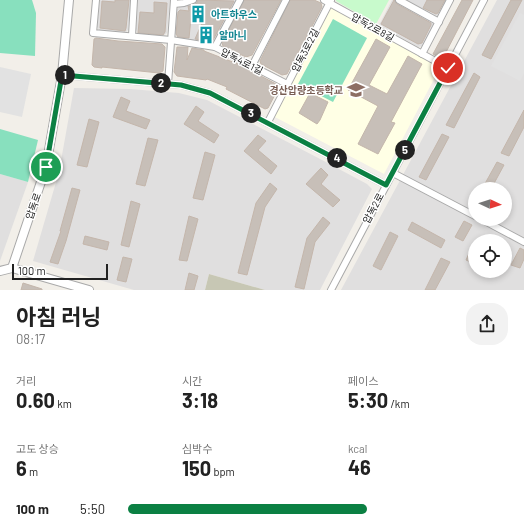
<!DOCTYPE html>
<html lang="ko">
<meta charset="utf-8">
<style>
:root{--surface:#fff;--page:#f2f2f2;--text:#222;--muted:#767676;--accent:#0b8043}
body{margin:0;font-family:Barlow,"Noto Sans KR",sans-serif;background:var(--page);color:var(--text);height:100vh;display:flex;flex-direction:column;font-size:15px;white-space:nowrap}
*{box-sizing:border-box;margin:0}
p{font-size:13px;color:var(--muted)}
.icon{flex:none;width:22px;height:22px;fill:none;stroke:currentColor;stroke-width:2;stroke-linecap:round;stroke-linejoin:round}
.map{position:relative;height:290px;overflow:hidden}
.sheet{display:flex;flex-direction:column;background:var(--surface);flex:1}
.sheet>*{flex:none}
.needle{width:26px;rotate:94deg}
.buttons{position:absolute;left:468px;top:182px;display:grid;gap:8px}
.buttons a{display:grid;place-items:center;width:44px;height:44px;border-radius:50%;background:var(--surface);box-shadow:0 2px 6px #0003;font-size:20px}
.scale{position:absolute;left:12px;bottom:10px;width:96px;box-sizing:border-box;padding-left:4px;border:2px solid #222;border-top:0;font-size:11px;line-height:14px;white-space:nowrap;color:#222;-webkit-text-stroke:3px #fff;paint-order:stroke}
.pin{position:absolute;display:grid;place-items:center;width:34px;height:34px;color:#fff;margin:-17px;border:2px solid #fff;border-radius:50%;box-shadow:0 1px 4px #0007}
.km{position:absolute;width:20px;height:20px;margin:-10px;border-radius:50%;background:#222;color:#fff;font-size:11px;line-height:20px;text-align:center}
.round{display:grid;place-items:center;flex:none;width:42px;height:42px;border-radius:16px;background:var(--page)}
.overview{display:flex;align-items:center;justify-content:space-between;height:68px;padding:0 16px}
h1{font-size:22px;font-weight:700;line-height:30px}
.metrics{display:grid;grid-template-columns:repeat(3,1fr);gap:6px;height:68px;padding:4px 16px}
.metrics div{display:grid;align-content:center}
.metrics b{font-size:20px;font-weight:700}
.metrics small{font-size:11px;font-weight:400}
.metrics p{font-size:11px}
ul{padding:0 16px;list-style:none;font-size:13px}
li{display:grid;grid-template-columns:64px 48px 1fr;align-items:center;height:30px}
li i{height:10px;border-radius:5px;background:var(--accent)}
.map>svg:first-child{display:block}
.residential{fill:#e0dfdf;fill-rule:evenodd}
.education{fill:#ffffe5}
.construction{fill:#c7c7b4}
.park{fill:#c8facc}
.pitch{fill:#88e0be}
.parking{fill:#e2e2e2}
.building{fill:#c7bfb8;stroke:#c4b6ab}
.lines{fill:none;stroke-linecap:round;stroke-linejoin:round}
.minor-casing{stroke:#a9a9a9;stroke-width:8}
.tertiary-casing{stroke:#a9a9a9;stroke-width:10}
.minor{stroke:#fff;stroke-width:6}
.tertiary{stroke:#fff;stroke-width:8}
.route-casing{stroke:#fff;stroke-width:8}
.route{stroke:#0b8043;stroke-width:5}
.labels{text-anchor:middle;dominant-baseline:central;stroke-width:3;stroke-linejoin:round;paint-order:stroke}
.culture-label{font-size:10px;font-weight:bold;fill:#0d838f;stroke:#fff;text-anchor:start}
.street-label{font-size:10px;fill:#222;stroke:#fff}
.education-label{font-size:10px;font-weight:bold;fill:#785e54;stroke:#fff;text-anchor:end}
</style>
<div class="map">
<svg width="524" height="290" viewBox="0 0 524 290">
<rect width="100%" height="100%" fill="#f2efe9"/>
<g class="residential">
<path d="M100,0H131L128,30L125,33L101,32L97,27Z"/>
<path d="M138,0H170L167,33L163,36L138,35L136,29Z"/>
<path d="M196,0H236L214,42L211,44L178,39L175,32L177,9L181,6L189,5Z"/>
<path d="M392,0H395L432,20L434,26L423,46L418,47L379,25Z"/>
<path d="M406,0H448L441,14L436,16Z"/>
<path d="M497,0H524V290H341ZM475,189H505V219H475ZM475,241H505V271H475Z"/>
<path d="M74,88L130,89L179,93L207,100L322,160L367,184L372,189L320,290H265L209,274L205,290H134L33,261L59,172Z"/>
<path d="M0,174L28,182L0,261Z"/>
</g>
<path class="education" d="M329,3L442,64L384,174L271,115Z"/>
<path class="construction" d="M209,274L265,290H205Z"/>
<path class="park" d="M336,0H389L376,24L336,1Z"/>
<g class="pitch">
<path d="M0,0H32L36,13L35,56L0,53Z"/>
<path d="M333,19L367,38L333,102L298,84Z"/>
<path d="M0,129L38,140L28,182L0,174Z"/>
</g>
<g class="parking">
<path d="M520,13L524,15V73L520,81L491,66Z"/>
<path d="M0,67L31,74L22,117L0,112Z"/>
</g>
<g class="building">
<path d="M115,0H129L126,28L125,31L100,28L102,1L115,2Z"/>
<path d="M197,0L234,1L212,42L195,39L202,23L191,18L189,38L178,37L176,34L178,12L180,10L189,11L188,6H192L197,3Z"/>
<path d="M244,0H281L252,55L246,57L223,46L222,43Z"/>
<path d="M290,0H314L321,3L322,7L287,74L282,75L261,64L260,61Z"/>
<path d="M394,0L397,4L431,23V25L422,43L418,44L381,24Z"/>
<path d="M427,0H445L438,13L436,14L423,8Z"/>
<path d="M462,0H473L444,56L440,58L433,54Z"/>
<path d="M511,0H522L491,59L482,55Z"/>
<path d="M154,2L167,3L165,32L163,35L138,33L140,12L154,13Z"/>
<path d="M96,38L118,41L162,44L165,47L163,71L159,73L102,67V68L94,67L92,65L94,39Z"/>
<path d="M376,39L390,47L369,85L387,94L408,56L422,64L391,122L395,123L378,154L358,144L378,106L348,90Z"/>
<path d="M177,47H188L187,60L192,48L204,50V51L238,64L276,84L278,89L268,108L265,109L226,89L227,87L207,79L206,80L177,76L174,72Z"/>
<path d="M474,73L480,77L454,128L446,125Z"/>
<path d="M310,93L328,102L320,120L317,124L299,113Z"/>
<path d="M121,97L130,101L126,111L150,120L146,129L113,117Z"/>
<path d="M196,106L204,112L198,121L219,135L214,143L184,124Z"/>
<path d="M524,110V127L509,156L501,153Z"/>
<path d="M89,119L99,122L87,167L77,165Z"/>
<path d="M442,134L449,137L426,180L419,177Z"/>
<path d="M258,135L266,141L258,150L277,166L271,174L244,151Z"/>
<path d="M148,138L158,140L145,186L136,184Z"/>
<path d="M205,152L215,155L203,200L193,198Z"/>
<path d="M497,162L504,165L491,189H482Z"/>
<path d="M321,168L328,175L321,184L340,200L333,207L306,184Z"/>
<path d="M270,183L277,189L265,207L247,275L238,273L256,203Z"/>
<path d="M72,188L80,190L66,241L58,264L50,262L61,231H60Z"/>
<path d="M131,201L140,204L129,247L121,245Z"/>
<path d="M189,216L198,219L187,261L179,260Z"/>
<path d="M323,217L330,223L315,242L304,289L295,287L307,238Z"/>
<path d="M464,221L472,225L463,241L455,237Z"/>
<path d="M412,222L445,240L441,248L408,230Z"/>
<path d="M390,232L398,236L381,270L373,266Z"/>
<path d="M85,236L109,242L107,250L83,244Z"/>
<path d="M520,248L524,250V259L520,268L511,265Z"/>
<path d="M470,251L475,254V264L466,260Z"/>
<path d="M123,257L132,259L126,282L117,280Z"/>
<path d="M441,258L450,262L435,290H425Z"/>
<path d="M189,273L198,276L194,290H185Z"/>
<path d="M23,283L42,289V290H21Z"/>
</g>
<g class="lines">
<g class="minor-casing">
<g id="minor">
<path d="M96,0L93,33L171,40L215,47L287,84"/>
<path d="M324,0L448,68"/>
<path d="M399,0L439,22"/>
<path d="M174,4L184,3L193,0"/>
<path d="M132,36L134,0"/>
<path d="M215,47L240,0"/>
<path d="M422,54L450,0"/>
<path d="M252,66L286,0"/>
<path d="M62,75L181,85L210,93L386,185"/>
<path d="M168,84L174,0"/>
<path d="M268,122L331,0"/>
<path d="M393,173L475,216"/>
<path d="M481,219L524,242"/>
<path d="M331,290L484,0"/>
</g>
</g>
<g class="tertiary-casing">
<g id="tertiary">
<path d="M12,268L46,167L62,75L69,0"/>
<path d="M12,268L89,290"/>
<path d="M0,271L12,268"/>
</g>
</g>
<use href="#minor" class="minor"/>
<use href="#tertiary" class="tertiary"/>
</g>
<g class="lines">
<g class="route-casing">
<path id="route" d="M46,167L62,75L181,85L210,93L386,185L448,68"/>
</g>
<use href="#route" class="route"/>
</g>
<defs>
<g id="building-bare" transform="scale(1.38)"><path d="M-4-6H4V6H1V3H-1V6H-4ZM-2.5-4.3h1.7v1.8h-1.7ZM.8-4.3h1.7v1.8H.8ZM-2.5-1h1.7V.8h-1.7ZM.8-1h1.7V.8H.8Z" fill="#0f9aa8" stroke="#fff" stroke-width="2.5" paint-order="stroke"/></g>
<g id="school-bare" transform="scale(1.38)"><path d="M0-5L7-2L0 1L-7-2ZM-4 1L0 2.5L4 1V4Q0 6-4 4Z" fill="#8d6e63" stroke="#fff" stroke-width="2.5" paint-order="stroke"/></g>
</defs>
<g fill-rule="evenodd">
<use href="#building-bare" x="198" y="14"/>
<use href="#building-bare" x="206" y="35"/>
<use href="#school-bare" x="356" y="90"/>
</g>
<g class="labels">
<g class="culture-label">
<text x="211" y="14">아트하우스</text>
<text x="219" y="35">알마니</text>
</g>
<g class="street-label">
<text transform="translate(373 27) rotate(29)">압독2로8길</text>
<text transform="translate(305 50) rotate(-63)">압독3로2길</text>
<text transform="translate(242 61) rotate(27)">압독4로1길</text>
<text transform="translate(33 206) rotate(-71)">압독로</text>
<text transform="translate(373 208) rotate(-62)">압독2로</text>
</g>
<g class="education-label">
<text x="343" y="90">경산압량초등학교</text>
</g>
</g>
</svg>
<div class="buttons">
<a><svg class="needle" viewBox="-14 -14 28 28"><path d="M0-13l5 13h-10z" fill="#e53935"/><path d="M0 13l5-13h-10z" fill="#767676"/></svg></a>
<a><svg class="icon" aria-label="locate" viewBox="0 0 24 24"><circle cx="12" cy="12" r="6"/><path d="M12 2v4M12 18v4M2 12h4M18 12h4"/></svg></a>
</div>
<div class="scale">100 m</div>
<div class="pin" style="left:46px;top:167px;background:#1e9e55"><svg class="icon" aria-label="arrive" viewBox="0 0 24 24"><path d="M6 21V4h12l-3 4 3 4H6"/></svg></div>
<div class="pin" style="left:448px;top:68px;background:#d93025"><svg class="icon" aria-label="check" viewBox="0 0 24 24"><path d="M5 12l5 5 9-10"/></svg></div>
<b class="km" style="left:65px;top:75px">1</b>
<b class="km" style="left:161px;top:83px">2</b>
<b class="km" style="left:251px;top:113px">3</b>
<b class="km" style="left:337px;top:158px">4</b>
<b class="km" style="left:405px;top:150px">5</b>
</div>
<section class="sheet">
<div class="overview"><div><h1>아침 러닝</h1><p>08:17</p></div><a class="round"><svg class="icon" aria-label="share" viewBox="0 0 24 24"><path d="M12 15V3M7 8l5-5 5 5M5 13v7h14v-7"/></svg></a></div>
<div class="metrics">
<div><p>거리</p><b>0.60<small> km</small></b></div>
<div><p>시간</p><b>3:18</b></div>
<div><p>페이스</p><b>5:30<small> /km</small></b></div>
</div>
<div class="metrics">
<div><p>고도 상승</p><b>6<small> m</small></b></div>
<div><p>심박수</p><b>150<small> bpm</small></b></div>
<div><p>kcal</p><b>46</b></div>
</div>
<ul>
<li><b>100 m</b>5:50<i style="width:63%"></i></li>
</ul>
</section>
